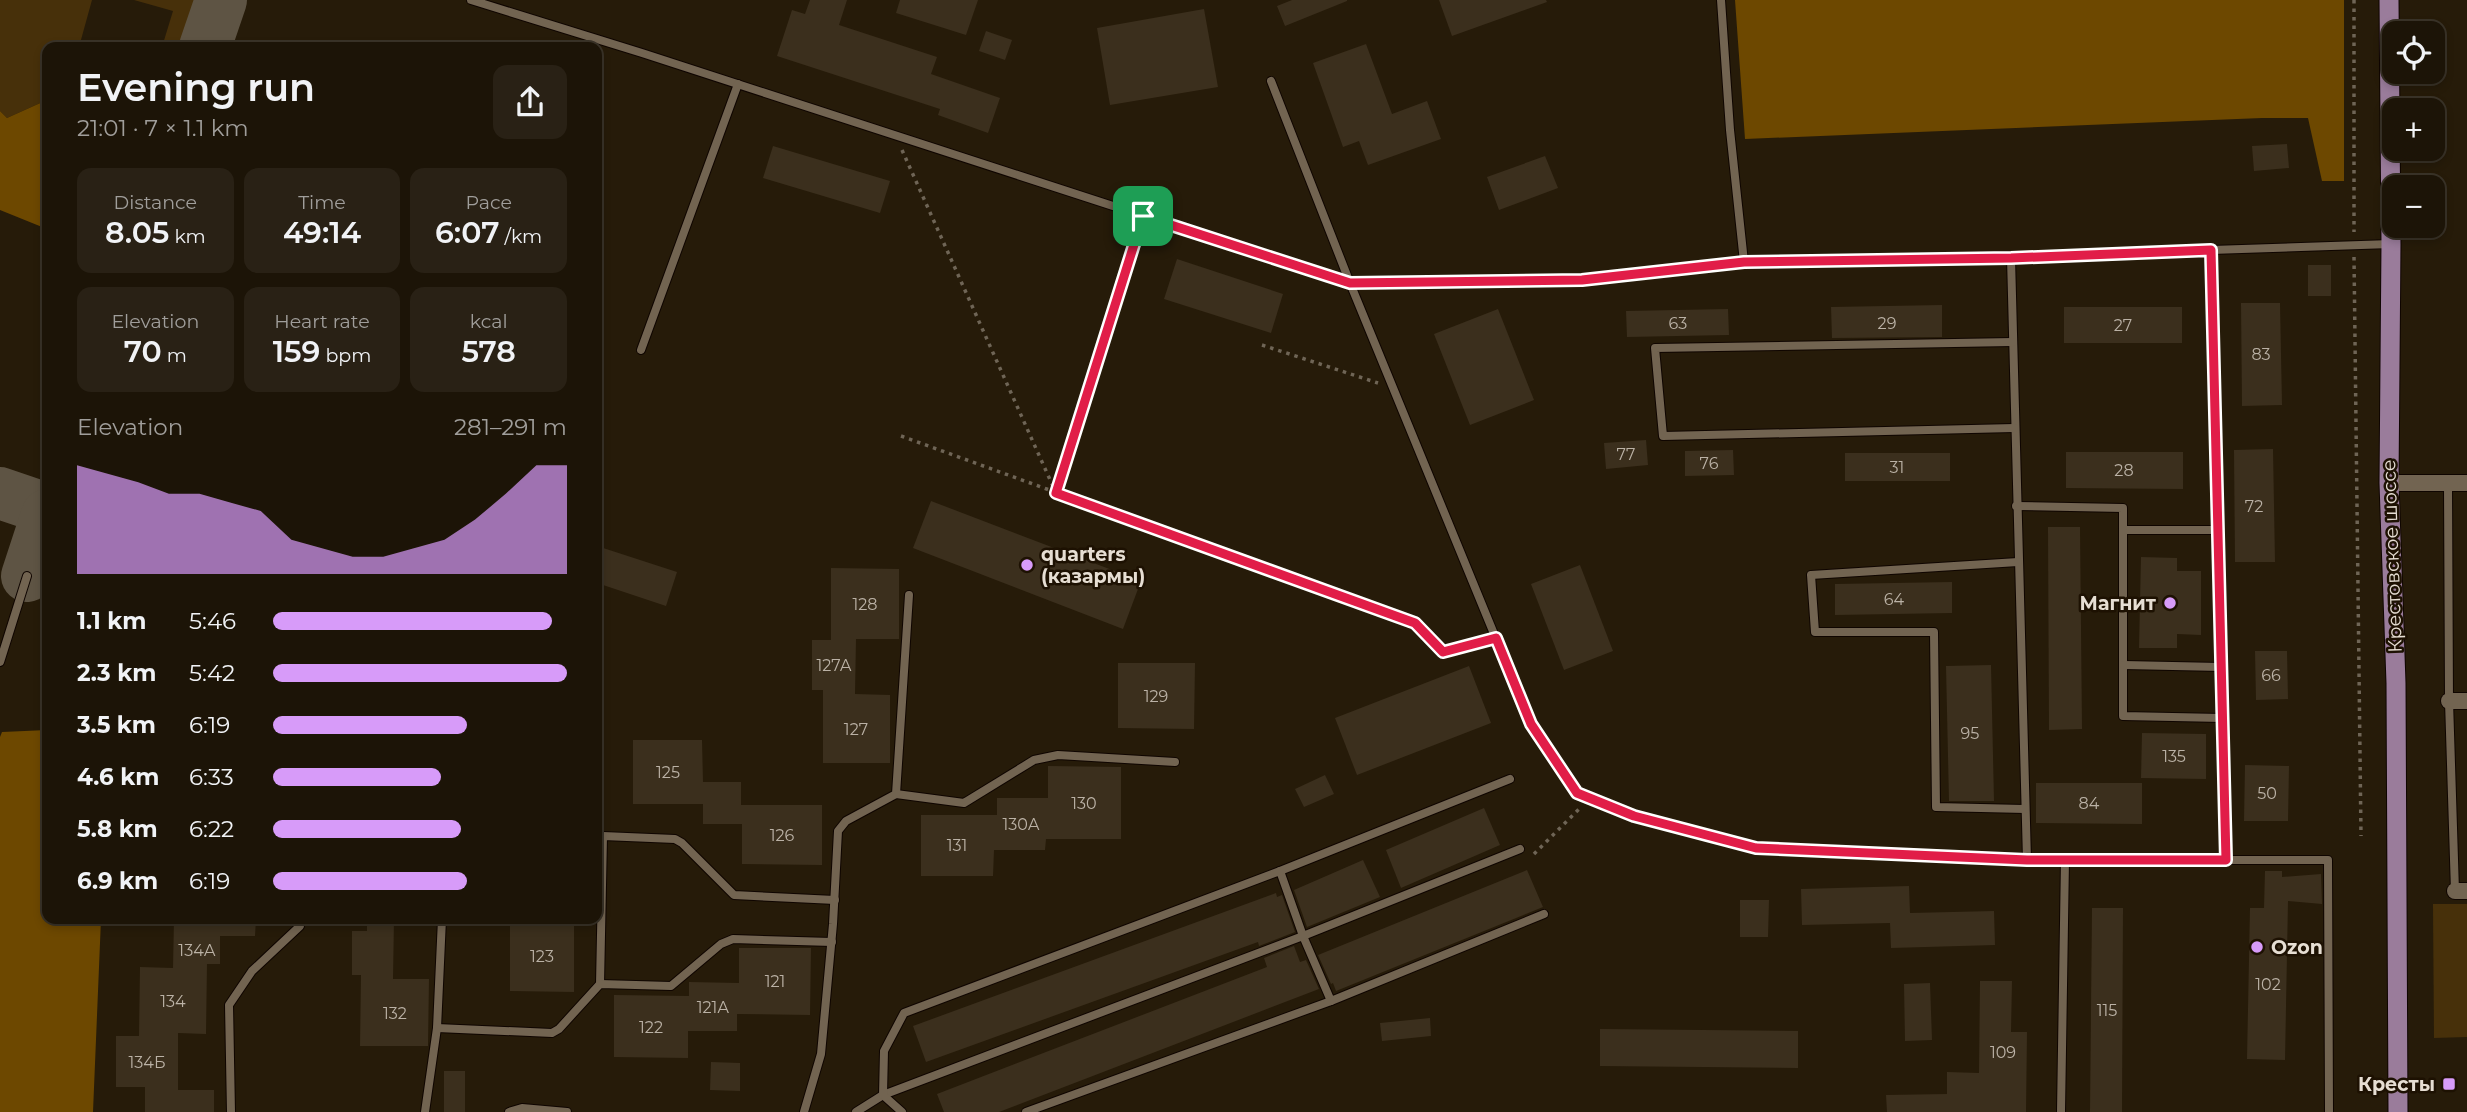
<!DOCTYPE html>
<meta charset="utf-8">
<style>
:root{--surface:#1c1407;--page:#292115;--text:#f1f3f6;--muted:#a09e9b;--line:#3a3328;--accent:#d79bf9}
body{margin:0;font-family:Montserrat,sans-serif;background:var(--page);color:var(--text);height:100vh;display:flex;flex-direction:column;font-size:26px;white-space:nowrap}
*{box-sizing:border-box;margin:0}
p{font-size:23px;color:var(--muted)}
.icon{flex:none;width:38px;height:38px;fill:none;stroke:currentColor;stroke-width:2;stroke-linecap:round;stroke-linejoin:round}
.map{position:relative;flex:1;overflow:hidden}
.details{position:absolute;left:42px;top:42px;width:560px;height:882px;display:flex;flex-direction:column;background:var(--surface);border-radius:14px;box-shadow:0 4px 10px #0003,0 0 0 2px var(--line)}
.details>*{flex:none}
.tools{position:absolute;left:2382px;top:21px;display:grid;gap:14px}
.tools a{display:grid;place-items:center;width:63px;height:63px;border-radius:14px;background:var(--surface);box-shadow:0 4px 10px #0003,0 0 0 2px var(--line);font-size:35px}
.pin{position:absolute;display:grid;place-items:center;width:60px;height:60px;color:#fff;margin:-30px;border-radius:14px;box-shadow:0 4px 10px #0006}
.round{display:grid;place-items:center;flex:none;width:74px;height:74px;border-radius:14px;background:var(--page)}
.overview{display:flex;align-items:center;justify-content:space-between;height:119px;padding:0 35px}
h1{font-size:38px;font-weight:600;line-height:52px}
.stats{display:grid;grid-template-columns:repeat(3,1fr);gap:10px;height:119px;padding:7px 35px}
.stats div{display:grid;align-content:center;border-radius:14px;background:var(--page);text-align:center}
.stats b{font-size:30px;font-weight:600}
.stats small{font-size:19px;font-weight:400}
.stats p{font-size:19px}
.chart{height:196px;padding:14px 35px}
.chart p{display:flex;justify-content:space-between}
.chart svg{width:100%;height:126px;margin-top:7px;fill:var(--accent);opacity:.7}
ul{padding:0 35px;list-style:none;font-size:23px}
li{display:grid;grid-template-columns:112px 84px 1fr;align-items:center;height:52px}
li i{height:18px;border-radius:9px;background:var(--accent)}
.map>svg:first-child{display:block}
.green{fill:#47300a}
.forest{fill:#6d4800}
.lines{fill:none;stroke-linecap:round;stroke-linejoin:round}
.taxiway{stroke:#5e5444;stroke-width:52}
.building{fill:#3b2f1d}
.service-casing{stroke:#0f0500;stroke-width:10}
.minor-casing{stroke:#0f0500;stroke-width:18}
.primary-casing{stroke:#0f0500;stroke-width:21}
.path{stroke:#6f6556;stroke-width:3.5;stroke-dasharray:3.5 5;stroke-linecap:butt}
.service{stroke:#726451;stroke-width:8}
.minor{stroke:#726451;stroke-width:16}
.primary{stroke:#9a7c9b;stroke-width:19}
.route-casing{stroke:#fff;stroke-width:14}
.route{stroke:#e11d48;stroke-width:9}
.poi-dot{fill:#d79bf9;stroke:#1d1102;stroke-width:2.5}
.labels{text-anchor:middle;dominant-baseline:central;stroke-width:5;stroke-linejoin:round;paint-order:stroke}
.number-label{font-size:16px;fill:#bbb2a6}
.poi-label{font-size:19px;font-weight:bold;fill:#e6ded3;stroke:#1d1102;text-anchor:start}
.street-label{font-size:19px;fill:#e6ded3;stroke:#1d1102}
</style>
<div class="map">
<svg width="2467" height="1112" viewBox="0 0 2467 1112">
<rect width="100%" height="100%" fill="#261b09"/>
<g class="green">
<path d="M0,0H92L79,47H47V100L7,118L0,111Z"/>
<path d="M134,0H198L183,47H162L173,11Z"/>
<path d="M2433,904H2467V1037L2434,1038Z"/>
</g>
<g class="forest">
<path d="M1735,0H2344V181H2322L2308,118H2262L1745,139Z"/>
<path d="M47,100V229L0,210V111L7,118Z"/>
<path d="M47,730V919H101L93,1112H0V737L2,732Z"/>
</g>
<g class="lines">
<g class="taxiway">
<path d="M205,47L221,0"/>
<path d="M0,493L47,509"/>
<path d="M27,576L47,515"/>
</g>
</g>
<g class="building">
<path d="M810,0H847L839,25L937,57L931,74L1000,98L988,133L938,115L940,109L777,56L792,10L805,14Z"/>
<path d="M900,0H978L966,35L896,13Z"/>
<path d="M1292,0H1347V1L1285,26L1277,6Z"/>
<path d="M1439,0H1546L1547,2L1452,36Z"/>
<path d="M1204,9L1218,87L1110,105L1097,28Z"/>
<path d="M986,31L1012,40L1005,60L979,51Z"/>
<path d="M1366,44L1392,114L1427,101L1441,139L1368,165L1359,141L1343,147L1313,63Z"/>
<path d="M2287,144L2289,168L2254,171L2252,146Z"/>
<path d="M773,146L890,181L880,213L763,178Z"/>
<path d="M1545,156L1558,188L1499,210L1487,177Z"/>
<path d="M1177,259L1283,294L1271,333L1164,299Z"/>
<rect x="2308" y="265" width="23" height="31"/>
<path d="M2241,303H2280L2282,405L2242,406Z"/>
<path d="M1942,305V337L1832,338L1831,307Z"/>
<rect x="2064" y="307" width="118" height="36"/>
<path d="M1498,309L1534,400L1470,425L1434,334Z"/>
<path d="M1728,309L1729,335L1627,337L1626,311Z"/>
<path d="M1646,440L1648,465L1606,469L1604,443Z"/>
<path d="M2273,449L2275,562H2235L2234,450Z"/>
<path d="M1733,450L1734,475L1685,476V451Z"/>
<path d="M2066,452H2183V489L2066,488Z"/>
<rect x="1845" y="453" width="105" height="28"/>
<path d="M931,501L1141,581L1123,629L913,548Z"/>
<path d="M2048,527H2080L2082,729L2049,730Z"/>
<path d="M597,546L677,572L666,606L597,583Z"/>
<path d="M2141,557L2177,558V571H2201V635L2177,634V648H2139Z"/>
<path d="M1580,565L1613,651L1564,670L1531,584Z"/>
<path d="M831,568L899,569V639H856L855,694L890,695V763H823V690H812V640H831Z"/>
<path d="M1952,582V613L1835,615V584Z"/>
<path d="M2255,651H2287L2288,699L2256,700Z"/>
<path d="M1118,663H1195L1194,729L1118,728Z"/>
<path d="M1991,665L1994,801H1949L1946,666Z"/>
<path d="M1469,666L1491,723L1357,775L1335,718Z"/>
<path d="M2142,733L2206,734V779L2141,778Z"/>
<path d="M633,740H702L703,782H741V805H822V865L742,864V824H703V804H633Z"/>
<path d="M2245,765L2289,766L2288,821H2244Z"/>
<path d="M1048,766L1121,767V839H1046L1045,850H994L993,876H921V815H997V798H1048Z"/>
<path d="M1325,775L1334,794L1304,807L1295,789Z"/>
<path d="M2036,783H2142V824L2036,823Z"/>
<path d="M1484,808L1500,845L1401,888L1386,850Z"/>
<path d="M1363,860L1380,897L1307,927L1294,890Z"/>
<path d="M1527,870L1543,907L1336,991L1333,983L1331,984L1318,955Z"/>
<path d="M2265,871H2282V877L2321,874L2322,904L2288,901L2285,1060L2247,1059L2250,908H2264Z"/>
<path d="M1909,886L1910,913L1994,911L1995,945L1891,948L1890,923L1802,925L1801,889Z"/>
<path d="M1276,893L1277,897L1282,895L1295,932L1259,946L1258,942L926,1062L913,1026Z"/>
<path d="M1740,900H1769L1768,937H1740Z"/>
<path d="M2092,908H2123L2122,1112H2090Z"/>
<path d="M174,919H256L255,936H220V964H207L206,1034L178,1033V1090H214V1112H145V1087H116V1036H139L140,967L173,968Z"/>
<path d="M367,919H394L393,979H429L428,1046H360L361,975H352V931H367Z"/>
<path d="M574,919V992L510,991V920Z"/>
<path d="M1294,946L1300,962L1306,960L1319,989L999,1112H944L937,1094L1267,967L1264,958Z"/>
<path d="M739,948H811L810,1015L737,1014V1031H688V1058L614,1057V995L689,996V982L739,983Z"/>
<path d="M1980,981H2012L2011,1032H2027L2026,1112H1887L1886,1095L1947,1094V1072L1979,1073Z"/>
<path d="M1930,983L1932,1040L1905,1041L1904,984Z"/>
<path d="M1430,1018L1431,1036L1382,1041L1380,1023Z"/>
<path d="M1600,1029L1798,1031V1068L1600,1066Z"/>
<path d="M711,1062L740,1063V1091L710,1090Z"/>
<rect x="444" y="1071" width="21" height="41"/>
</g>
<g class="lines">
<g class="service-casing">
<g id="service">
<path d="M471,0L642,53L1350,283L1531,724L1577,793L1634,816L1756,848L2065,860"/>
<path d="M1721,0L1730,130L1744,262"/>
<path d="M1271,81L1350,283L1582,280L1744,262L2011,258L2211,250"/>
<path d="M2011,258L2027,860"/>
<path d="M2013,342L1655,348L1663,436L2014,428"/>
<path d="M641,350L738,84"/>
<path d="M2448,483L2449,701L2455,891"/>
<path d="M2016,506L2123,508V530H2219"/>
<path d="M2123,530V716L2222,718"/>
<path d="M2018,562L1811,575L1815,632H1934L1936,807L2025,809"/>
<path d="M0,662L27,576"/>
<path d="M2124,665L2221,667"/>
<path d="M896,794L964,803L1034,760L1058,755L1175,762"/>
<path d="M2226,860H2328L2329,1112"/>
<path d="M1280,871L1303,936L1331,1001"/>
<path d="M600,984L603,836L675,839L682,843L734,895L835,900"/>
<path d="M437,1028L552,1033L559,1029L600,984L671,986L721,944L733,939L832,942"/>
<path d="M231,1112L229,1005L252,971L300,926V919"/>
<path d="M425,1112L437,1028L442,919"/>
<path d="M509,1112L522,1108L567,1112"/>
<path d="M804,1112L821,1054L833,924L838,831L846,821L896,794L909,595"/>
<path d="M856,1112L883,1095L1303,936L1520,849"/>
<path d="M902,1112L883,1095L884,1051L904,1013L1280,871L1510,779"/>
<path d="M1026,1112L1331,1001L1544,914"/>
<path d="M2061,1112L2065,860H2226L2211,250L2391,244"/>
</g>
</g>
<g class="minor-casing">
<g id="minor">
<path d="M2389,483H2467"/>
<path d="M2449,701H2467"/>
<path d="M2455,891H2467"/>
</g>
</g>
<g class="primary-casing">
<path id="primary" d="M2389,0L2391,244L2389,483L2396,683L2398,1112"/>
</g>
<g class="path">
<path d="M2354,0V232"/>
<path d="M902,150L1056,493"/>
<path d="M2354,257L2361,836"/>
<path d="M1262,345L1378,383"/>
<path d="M901,436L1415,623L1443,652L1484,641"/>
<path d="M1057,491L1139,227"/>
<path d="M1534,854L1580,808"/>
</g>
<use href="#service" class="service"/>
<use href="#minor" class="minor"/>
<use href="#primary" class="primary"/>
</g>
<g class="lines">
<g class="route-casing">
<path id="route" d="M1143,216L1350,283L1582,280L1744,262L2011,258L2211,250L2226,860H2027L1756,848L1634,816L1577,793L1531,724L1496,638L1443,652L1415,623L1056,493Z"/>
</g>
<use href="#route" class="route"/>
</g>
<g class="poi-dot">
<circle cx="1027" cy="565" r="7"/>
<circle cx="2170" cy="603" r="7"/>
<circle cx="2257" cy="947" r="7"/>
<rect x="2442" y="1077" width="14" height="14" rx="3.5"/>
</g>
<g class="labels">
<g class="number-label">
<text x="1678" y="323">63</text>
<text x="1887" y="323">29</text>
<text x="2123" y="325">27</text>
<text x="2261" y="354">83</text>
<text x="1626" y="454">77</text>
<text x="1709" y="463">76</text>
<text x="1897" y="467">31</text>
<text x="2124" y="470">28</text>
<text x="2254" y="506">72</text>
<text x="1894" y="599">64</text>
<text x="865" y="604">128</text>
<text x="834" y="665">127А</text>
<text x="2271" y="675">66</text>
<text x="1156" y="696">129</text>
<text x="856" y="729">127</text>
<text x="1970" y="733">95</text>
<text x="2174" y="756">135</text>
<text x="668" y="772">125</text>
<text x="2267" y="793">50</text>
<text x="1084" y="803">130</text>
<text x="2089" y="803">84</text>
<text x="1021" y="824">130А</text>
<text x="782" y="835">126</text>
<text x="957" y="845">131</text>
<text x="197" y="950">134А</text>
<text x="542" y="956">123</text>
<text x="775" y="981">121</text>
<text x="2268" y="984">102</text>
<text x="173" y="1001">134</text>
<text x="713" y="1007">121А</text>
<text x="2107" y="1010">115</text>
<text x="395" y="1013">132</text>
<text x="651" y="1027">122</text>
<text x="2003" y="1052">109</text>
<text x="147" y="1062">134Б</text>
</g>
<g class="poi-label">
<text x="1041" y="554">quarters<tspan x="1041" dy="22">(казармы)</tspan></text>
<text x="2156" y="603" text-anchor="end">Магнит</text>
<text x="2271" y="947">Ozon</text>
<text x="2435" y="1084" text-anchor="end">Кресты</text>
</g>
<g class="street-label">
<text transform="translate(2392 556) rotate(-92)">Крестовское шоссе</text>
</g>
</g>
</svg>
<div class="tools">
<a><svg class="icon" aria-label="locate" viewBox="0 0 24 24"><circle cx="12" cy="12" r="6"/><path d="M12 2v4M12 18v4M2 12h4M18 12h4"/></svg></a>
<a>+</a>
<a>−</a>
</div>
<div class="pin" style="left:1143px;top:216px;background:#1e9e55"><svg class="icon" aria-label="arrive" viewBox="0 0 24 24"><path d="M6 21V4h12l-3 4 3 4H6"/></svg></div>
<section class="details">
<div class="overview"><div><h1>Evening run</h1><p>21:01 · 7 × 1.1 km</p></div><a class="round"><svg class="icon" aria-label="share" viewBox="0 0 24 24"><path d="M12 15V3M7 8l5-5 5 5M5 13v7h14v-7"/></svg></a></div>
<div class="stats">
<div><p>Distance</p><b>8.05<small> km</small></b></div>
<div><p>Time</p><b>49:14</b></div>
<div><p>Pace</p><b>6:07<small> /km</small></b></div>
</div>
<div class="stats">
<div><p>Elevation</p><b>70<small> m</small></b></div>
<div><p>Heart rate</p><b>159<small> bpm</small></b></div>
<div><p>kcal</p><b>578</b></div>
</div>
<div class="chart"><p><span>Elevation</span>281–291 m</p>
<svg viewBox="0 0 160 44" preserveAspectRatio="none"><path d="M0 44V6L10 9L20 12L30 16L40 16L50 19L60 22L70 32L80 35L90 38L100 38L110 35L120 32L130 25L140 16L150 6L160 6V44z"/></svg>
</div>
<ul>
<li><b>1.1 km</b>5:46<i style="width:95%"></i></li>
<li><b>2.3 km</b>5:42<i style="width:100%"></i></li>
<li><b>3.5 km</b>6:19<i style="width:66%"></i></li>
<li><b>4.6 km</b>6:33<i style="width:57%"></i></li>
<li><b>5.8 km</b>6:22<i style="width:64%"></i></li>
<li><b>6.9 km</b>6:19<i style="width:66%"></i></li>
</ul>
</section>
</div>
